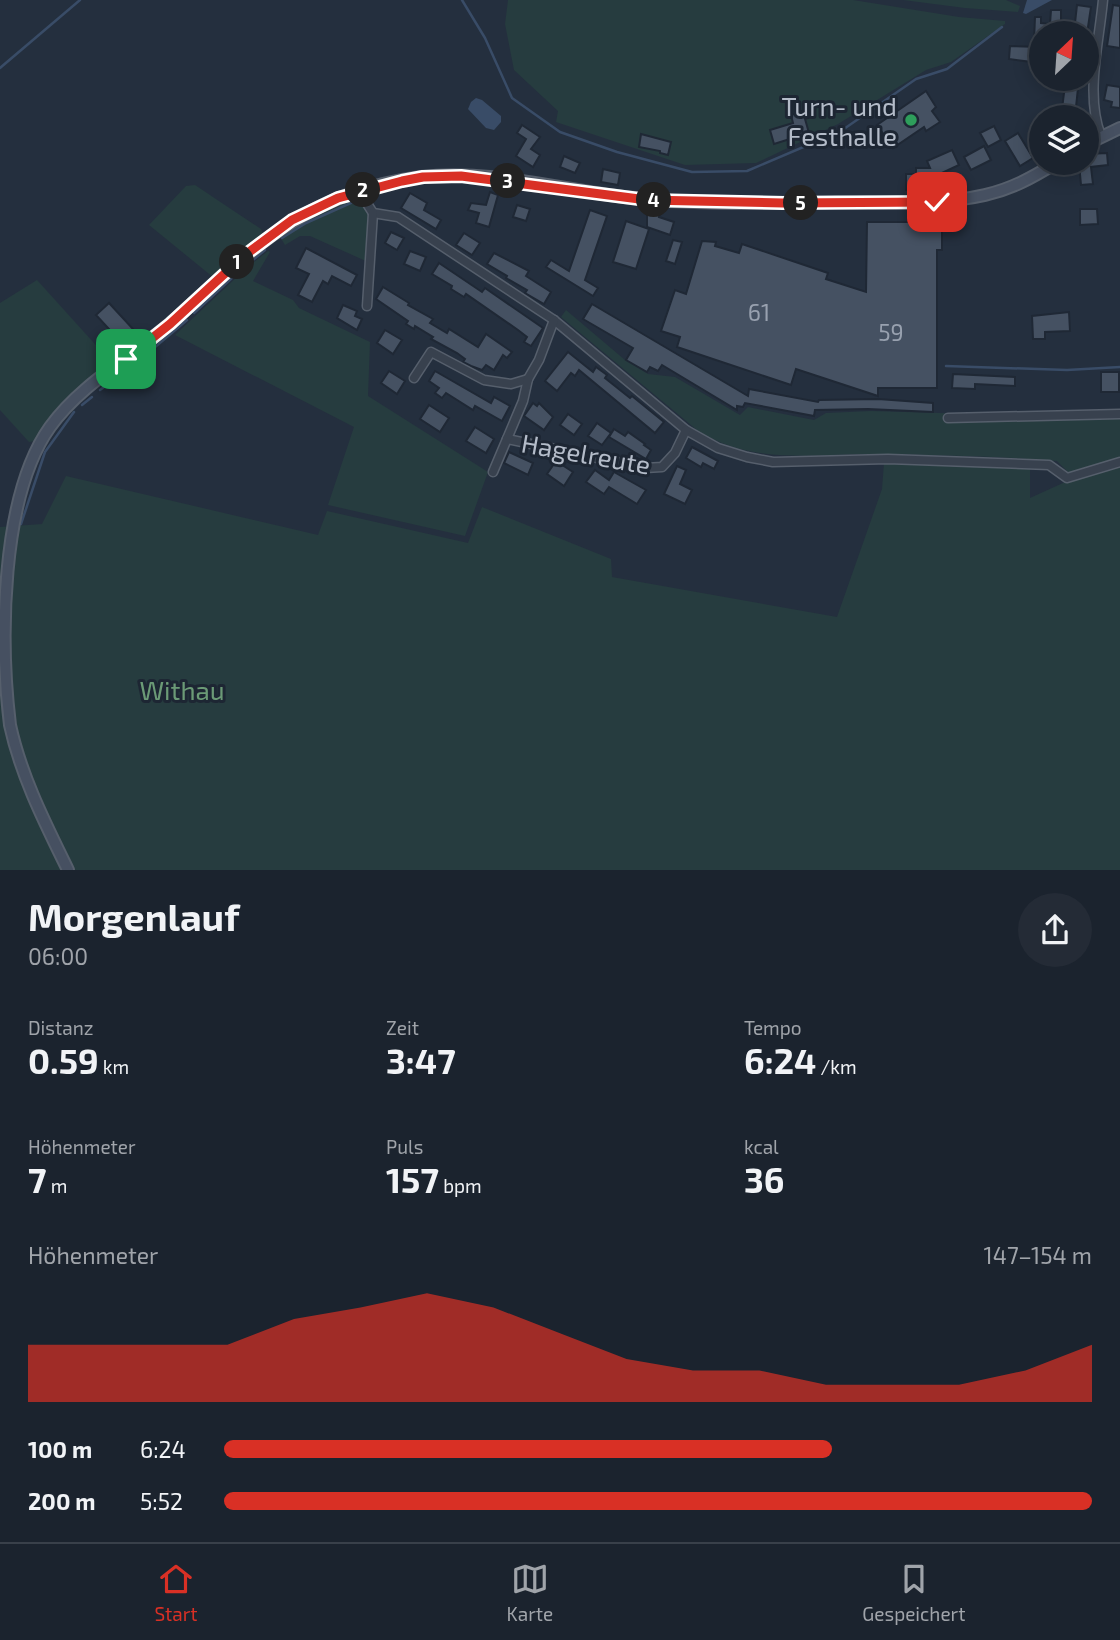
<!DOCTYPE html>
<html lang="de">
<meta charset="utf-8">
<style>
:root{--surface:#1b232e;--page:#242b36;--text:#f1f3f6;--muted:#a0a4aa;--line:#39404a;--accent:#d93025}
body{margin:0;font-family:"Exo 2",sans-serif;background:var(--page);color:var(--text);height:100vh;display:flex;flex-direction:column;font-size:26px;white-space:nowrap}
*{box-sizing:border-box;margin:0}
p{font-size:23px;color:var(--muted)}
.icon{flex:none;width:38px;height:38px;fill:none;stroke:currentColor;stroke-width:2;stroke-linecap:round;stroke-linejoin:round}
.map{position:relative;height:870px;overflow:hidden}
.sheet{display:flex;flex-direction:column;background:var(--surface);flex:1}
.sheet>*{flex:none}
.needle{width:46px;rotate:25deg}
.tools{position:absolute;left:1029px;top:21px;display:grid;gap:14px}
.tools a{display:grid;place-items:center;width:70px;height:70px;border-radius:50%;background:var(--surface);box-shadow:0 4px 18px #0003,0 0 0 2px var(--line);font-size:35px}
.pin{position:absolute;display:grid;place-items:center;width:60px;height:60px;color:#fff;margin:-30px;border-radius:14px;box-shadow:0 4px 10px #0006}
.km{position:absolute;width:35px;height:35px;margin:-18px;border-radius:50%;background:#222;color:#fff;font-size:19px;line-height:35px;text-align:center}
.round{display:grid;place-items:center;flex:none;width:74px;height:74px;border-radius:37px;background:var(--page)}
.head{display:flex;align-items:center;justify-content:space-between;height:119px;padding:0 28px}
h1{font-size:38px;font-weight:700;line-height:52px}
.stats{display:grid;grid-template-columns:repeat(3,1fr);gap:10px;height:119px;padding:7px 28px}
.stats div{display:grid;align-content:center}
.stats b{font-size:35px;font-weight:700}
.stats small{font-size:19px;font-weight:400}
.stats p{font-size:19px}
.chart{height:196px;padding:14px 28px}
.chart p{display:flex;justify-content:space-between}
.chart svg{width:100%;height:126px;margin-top:7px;fill:var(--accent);opacity:.7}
ul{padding:0 28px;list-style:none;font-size:23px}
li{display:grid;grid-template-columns:112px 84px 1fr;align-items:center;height:52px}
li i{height:18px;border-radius:9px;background:var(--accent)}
.dock{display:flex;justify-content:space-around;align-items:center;height:98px;border-top:2px solid var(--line);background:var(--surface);font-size:19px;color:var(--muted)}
.dock a{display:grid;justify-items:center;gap:4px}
.dock .current{color:var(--accent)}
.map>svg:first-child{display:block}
.green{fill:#263c3f}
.water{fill:#394c67}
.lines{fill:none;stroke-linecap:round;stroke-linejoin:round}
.stream{stroke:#394c67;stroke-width:2.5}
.building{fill:#455162;stroke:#1f2835;stroke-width:2}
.street-casing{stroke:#565f6c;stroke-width:11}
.secondary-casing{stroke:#565f6c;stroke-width:14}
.street{stroke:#38414e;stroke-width:8}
.secondary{stroke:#465061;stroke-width:10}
.route-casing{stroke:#fff;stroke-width:14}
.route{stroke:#d93025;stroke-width:9}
.leisure-dot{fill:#2e9e5b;stroke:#1d2633;stroke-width:2.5}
.labels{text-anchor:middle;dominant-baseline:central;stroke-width:6;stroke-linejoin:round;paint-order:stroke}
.number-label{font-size:23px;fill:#98a1af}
.poi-label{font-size:26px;fill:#b4bcc9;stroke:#1d2633;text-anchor:end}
.street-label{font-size:26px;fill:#b4bcc9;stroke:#1d2633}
.park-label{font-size:26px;fill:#6b9a76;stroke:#1d2633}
</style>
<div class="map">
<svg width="1120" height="870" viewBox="0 0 1120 870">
<rect width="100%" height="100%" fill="#242f3e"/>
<g class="green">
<path d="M508,0H853L959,17L1005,21V24L951,62L926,70L838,124L756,163L685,165L556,122L558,111L514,70L505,24Z"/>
<path d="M903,0H1006L1020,6L1018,12L965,8Z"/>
<path d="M195,185L261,229L263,233L214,278L149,225L186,186Z"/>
<path d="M354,198L361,200L369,216L368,262L310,236H300L285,245L279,235L328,208Z"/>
<path d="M268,251L270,252L253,281L293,300L299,308L370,342L368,396L488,472L465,536L328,505L354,427L175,335L239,275L242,276L244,274L241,272Z"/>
<path d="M37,280L112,363L78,390L55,412L36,441L29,442L0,410V303Z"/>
<path d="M566,310L625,360L648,374L675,377L740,415L748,407L814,420L826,413L871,411L1120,418V870H0V527L42,524L66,476L318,535L327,511L468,543L482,507L611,559L612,577L837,617L882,489L884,463L1030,469V498L1074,478L1057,461C996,456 935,455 874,454C813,454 750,465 697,430L561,317Z"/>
</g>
<g class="water">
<path d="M1027,0H1052L1026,14L1023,13Z"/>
<path d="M476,98L482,100L501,116V122L494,130L486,128L468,109L471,102Z"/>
</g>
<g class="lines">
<g class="stream">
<path d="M462,0L485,38L512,98L560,132L617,152L692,172L747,171L841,131L916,79L947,69L1002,27"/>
<path d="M0,68L80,0"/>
<path d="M282,238L306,223L353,202"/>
<path d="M242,269L265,250"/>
<path d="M194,313L234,276"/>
<path d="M148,353L187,320"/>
<path d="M946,366L1067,370L1120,367"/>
<path d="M120,375L141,358"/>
<path d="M100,390L112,381"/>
<path d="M82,405L92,397"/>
<path d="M21,524L45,452L74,412"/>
</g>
</g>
<g class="building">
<path d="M1077,5L1091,7L1087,34L1074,32Z"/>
<path d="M1113,5L1120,6V48L1107,46Z"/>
<path d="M1051,10H1061V33H1041V42L1034,41L1035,17H1041V23L1050,24Z"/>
<path d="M1010,46L1040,47V63L1009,59Z"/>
<path d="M1065,85L1078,88L1076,107L1070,106L1072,117H1061Z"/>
<path d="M1107,85L1120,87V108L1111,107L1112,102L1104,100Z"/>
<path d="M926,91L936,107L932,111L940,122L926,131L924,127L893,148L877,125Z"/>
<path d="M808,109L811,117L805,119L809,133L774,144L770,130L793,123L791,115Z"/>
<path d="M522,125L540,137L531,149L540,155L533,167L516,156L526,139L517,133Z"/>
<path d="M994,126L1001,140L988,147L980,133Z"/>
<path d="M1018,133L1033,158L1020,166L1005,141Z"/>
<path d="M641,134L671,142L668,155L660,153V151L639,147Z"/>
<path d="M984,146L991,160L971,170L964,157Z"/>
<path d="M952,150L959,165L925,181V183H915V190H906V174H916V168H930L927,161Z"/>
<path d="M1107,153L1108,165L1091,167L1093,184L1081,185L1079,163H1087V154Z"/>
<path d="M564,156L580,163L575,173L560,167Z"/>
<path d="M603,169L620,173L618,185L601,182Z"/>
<path d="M490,192L498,195L489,227L476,223L479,213L468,210L471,203L486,205Z"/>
<path d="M410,193L427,203L424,210L441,220L436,229L401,208Z"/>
<path d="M517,205L530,209L526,221L513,217Z"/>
<path d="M1080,209H1097L1098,224L1080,225Z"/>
<path d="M590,210L607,216L585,280L598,288L593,296L546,267L551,260L569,271Z"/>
<path d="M647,211L660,213L659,217L674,222L670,235L647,227Z"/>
<path d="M626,221L649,229L636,269L613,262Z"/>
<path d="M867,222H942V250H937V388H878V396L796,369L791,385L677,347L680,337L661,331L675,290L686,294L702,241L716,242L715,246L739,253L742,244L828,273L826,279L866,292Z"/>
<path d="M391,232L404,238L397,250L385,243Z"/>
<path d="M464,233L480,243L472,255L456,245Z"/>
<path d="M673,240L682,242L675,264L666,261Z"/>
<path d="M306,248L357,275L351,286L332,276L328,284L323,281L312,302L298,295L309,274L296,268Z"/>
<path d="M410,251L426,257L420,271L404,264Z"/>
<path d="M494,253L529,271L526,276L551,292L544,304L525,293L527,290L506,278L507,276L487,264Z"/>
<path d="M439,263L482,292L485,288L543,328L531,346L524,342L527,337L518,330L466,294L464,297L451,289L452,286L432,274Z"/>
<path d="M383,287L409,303L408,305L433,319L430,323L447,333L449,329L478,347L486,334L512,352L507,358L503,355L494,370L486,365L482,370L471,366L463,362L465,359L457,353L431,339L433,337L415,326L414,329L406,324L408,321L376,299Z"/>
<path d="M109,303L133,329L120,341L96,315Z"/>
<path d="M592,304L748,396L749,389L818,402L819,400L878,399L933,403V412L868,409L815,410L814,416L745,403L743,407L737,406V410L662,365L658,371L650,367L647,372L626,360L633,348L583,319Z"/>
<path d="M343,305L357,311L355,316L362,319L357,330L337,318Z"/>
<path d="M1069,312L1070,331L1045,332V339H1033L1032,316Z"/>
<path d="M385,330L402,340L393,354L377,343Z"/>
<path d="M568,352L593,372L596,367L607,375L605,378L630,398L632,396L664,422L655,433L579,370L575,376L571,373L557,391L545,381Z"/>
<path d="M389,371L405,381L397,394L381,383Z"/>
<path d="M435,371L491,403L494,397L510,406L502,421L475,406L473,410L446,393L442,398L435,393L439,388L429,381Z"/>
<rect x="1101" y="372" width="18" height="20"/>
<path d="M953,374L1015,377V386L975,384V389L952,388Z"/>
<path d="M533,403L537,406L539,403L553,417L544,430L524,416Z"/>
<path d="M429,405L449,418L440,432L420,419Z"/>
<path d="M568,414L582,424L574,435L560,425Z"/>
<path d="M597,423L611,433L602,445L588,436Z"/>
<path d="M475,427L494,439L486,453L466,441Z"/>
<path d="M614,429L625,436L628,432L645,444L644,445L651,450L646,459L609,437Z"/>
<path d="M692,447L718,461L714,469L703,463L701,467L686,458Z"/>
<path d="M509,452L533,463L528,475L504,463Z"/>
<path d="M556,461L573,472L564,486L547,474Z"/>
<path d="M677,466L686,470L680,484L692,490L685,504L664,494Z"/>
<path d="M595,470L609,480L614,472L646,490L637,504L609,487L604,494L586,482Z"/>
</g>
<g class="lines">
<g class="street-casing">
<g id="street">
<path d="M1101,136C1085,95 1099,44 1103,0"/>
<path d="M359,191L373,213L398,217L554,320L686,430L718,448L747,457L773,462L888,459L1049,465L1067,478L1120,462"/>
<path d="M367,306L373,213"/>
<path d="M414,378L431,352L484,380L511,384L528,379"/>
<path d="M948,418L1120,414"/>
<path d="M507,439L645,468L662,467L675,453L686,430"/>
<path d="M493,472L523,401L528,379L539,360L554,320"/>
</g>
</g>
<g class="secondary-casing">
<g id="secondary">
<path d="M1087,144L1120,128"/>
<path d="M68,870C45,823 21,776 10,725C0,642 0,497 50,427C83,381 139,353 181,314C259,242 310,192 421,177C488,169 558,189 624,197C694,205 766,203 836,202C885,202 937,206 985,195C1012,189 1033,177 1056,163"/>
</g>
</g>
<use href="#street" class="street"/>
<use href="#secondary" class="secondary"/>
</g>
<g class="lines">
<g class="route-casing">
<path id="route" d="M126,359L170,324L245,255L292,220L338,198L402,181L423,177L461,176L647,200L783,203L937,202"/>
</g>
<use href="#route" class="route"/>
</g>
<circle class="leisure-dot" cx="911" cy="120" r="7"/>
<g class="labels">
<g class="number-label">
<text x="759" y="312">61</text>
<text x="891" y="332">59</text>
</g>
<g class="poi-label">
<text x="897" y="105">Turn- und<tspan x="897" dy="30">Festhalle</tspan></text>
</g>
<g class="street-label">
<text transform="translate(586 453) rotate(10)">Hagelreute</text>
</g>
<g class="park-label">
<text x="182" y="689">Withau</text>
</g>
</g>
</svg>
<div class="tools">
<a><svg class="needle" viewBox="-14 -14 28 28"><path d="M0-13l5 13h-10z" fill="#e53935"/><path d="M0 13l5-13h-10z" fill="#a0a4aa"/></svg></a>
<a><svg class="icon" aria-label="layers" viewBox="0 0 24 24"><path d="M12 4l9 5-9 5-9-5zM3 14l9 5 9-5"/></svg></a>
</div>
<div class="pin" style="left:126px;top:359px;background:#1e9e55"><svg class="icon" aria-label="arrive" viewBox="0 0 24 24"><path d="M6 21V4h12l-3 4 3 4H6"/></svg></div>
<div class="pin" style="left:937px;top:202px;background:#d93025"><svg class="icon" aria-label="check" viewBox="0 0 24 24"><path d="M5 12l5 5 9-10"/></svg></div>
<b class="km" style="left:237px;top:262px">1</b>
<b class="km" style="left:363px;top:190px">2</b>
<b class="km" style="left:508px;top:181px">3</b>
<b class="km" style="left:654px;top:200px">4</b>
<b class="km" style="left:801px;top:203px">5</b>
</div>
<section class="sheet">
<div class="head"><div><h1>Morgenlauf</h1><p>06:00</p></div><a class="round"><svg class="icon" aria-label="share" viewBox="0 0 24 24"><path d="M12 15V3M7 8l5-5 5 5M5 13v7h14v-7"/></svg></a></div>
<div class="stats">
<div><p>Distanz</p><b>0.59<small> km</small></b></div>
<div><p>Zeit</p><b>3:47</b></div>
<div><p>Tempo</p><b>6:24<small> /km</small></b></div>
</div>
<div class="stats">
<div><p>Höhenmeter</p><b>7<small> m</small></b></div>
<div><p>Puls</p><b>157<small> bpm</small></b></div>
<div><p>kcal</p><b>36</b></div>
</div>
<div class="chart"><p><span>Höhenmeter</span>147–154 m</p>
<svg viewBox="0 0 160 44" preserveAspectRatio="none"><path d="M0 44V24L10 24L20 24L30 24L40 15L50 11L60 6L70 11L80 20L90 29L100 33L110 33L120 38L130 38L140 38L150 33L160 24V44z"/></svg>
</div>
<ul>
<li><b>100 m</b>6:24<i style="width:70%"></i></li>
<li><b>200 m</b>5:52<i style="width:100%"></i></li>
</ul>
</section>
<nav class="dock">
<a class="current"><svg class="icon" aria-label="home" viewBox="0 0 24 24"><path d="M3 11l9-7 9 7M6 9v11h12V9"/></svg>Start</a>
<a><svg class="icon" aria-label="map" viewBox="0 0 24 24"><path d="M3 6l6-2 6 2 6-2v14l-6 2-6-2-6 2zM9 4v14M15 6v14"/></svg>Karte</a>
<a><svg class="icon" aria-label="saved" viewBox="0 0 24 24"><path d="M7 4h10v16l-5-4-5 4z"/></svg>Gespeichert</a>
</nav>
